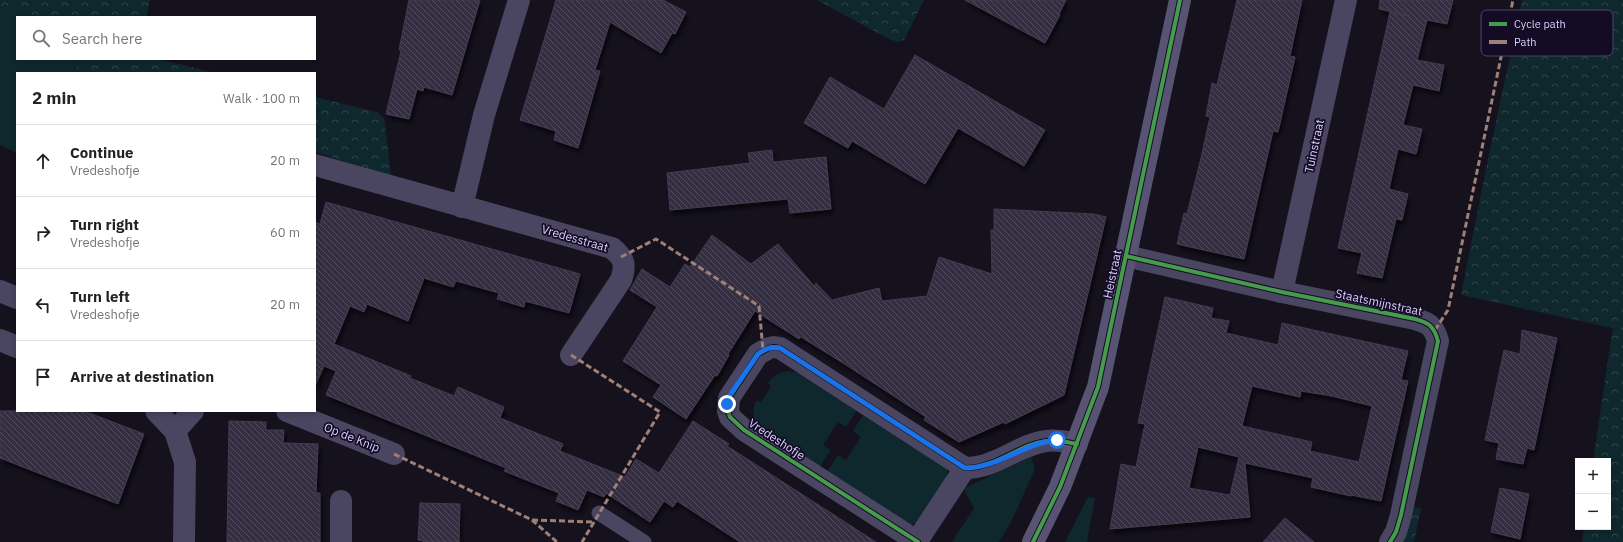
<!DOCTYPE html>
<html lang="en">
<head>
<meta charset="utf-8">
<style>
	:root { --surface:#fff; --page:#f6f6f6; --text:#222; --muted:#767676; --line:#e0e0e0 }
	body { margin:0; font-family:"IBM Plex Sans",sans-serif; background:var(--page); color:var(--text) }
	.controls { position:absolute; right:12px; bottom:12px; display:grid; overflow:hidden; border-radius:0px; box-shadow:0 2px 6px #0003 }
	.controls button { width:36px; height:36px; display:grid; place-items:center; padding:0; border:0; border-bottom:1px solid var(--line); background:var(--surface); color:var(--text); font:20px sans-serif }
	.stop { position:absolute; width:12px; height:12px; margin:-9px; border:3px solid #1a73e8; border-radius:50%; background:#fff }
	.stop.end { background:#1a73e8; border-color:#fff; box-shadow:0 1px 4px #0008 }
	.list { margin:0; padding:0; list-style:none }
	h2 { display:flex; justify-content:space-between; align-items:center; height:52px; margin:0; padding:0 16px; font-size:17px }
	h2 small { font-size:13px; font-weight:400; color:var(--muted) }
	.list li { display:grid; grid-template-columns:26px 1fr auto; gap:12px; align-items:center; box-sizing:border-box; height:72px; padding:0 16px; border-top:1px solid var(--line) }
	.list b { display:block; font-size:15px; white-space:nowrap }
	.list p { margin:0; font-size:13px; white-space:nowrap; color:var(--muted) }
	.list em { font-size:13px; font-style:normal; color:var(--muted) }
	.icon { flex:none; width:22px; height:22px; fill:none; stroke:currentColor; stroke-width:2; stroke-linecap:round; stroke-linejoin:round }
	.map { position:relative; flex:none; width:1623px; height:542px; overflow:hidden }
	.search { position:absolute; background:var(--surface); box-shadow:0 2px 6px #0003; left:16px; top:16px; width:300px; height:44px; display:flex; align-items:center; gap:10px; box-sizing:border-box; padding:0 14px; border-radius:0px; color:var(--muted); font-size:15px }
	.panel { position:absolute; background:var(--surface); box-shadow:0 2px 6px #0003; left:16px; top:72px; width:300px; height:340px; border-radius:0px }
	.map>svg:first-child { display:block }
</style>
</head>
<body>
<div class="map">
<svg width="1623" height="542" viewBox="0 0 1623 542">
	<defs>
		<pattern id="forest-crowns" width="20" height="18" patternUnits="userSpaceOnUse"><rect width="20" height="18" fill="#0f282d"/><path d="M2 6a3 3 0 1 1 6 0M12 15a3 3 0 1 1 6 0" fill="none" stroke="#31464c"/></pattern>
		<pattern id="building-back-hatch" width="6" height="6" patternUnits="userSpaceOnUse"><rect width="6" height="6" fill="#342f41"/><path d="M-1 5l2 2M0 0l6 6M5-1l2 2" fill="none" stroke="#514c5e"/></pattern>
		<filter id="shadow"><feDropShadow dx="2.5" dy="4.5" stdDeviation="2" flood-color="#0009"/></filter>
	</defs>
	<rect width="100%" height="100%" fill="#15121e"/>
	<g fill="#0f282d">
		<path d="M 0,7 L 31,17 L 17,17 L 17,59 L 79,59 L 76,73 L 17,73 L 17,153 L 0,145 Z"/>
		<path d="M 789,371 L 800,373 L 857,410 L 846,427 L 838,422 L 823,445 L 831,450 L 819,468 L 757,426 C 753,418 752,409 756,401 L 761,402 L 771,386 L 768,383 C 773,375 780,372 789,371 Z"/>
		<path d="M 864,414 L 947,468 L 947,476 L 917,522 L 911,525 L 827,472 L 838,455 L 846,460 L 861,437 L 853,431 Z"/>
		<path d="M 1031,457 L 1035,469 L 1013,518 L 999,542 L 952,542 L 974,508 L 965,492 L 965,488 Z"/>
		<path d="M 1088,497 L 1095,498 L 1087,542 L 1065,542 Z"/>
	</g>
	<g fill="url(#forest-crowns)">
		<path d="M 0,0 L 150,0 L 146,17 L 31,17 L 0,7 Z"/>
		<path d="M 817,0 L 924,0 L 904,40 L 898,42 L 889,39 Z"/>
		<path d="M 1522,0 L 1623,0 L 1623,542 L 1582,542 L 1584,527 L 1608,527 L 1608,461 L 1593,461 L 1613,328 L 1461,295 L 1487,164 Z"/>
		<path d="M 79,59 L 158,59 L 216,73 L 76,73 Z"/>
		<path d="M 315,97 L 377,112 L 384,118 L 392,182 L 389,176 L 315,152 Z"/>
		<path d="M 1414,507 L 1421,508 L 1414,542 L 1401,542 L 1412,518 Z"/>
	</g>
	<g fill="url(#building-back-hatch)" stroke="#433b53" fill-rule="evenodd" filter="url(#shadow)">
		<path d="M 409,0 L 480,0 L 452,95 L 424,87 L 423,91 L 417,89 L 409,119 L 386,114 L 401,51 L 399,50 Z"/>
		<path d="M 556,0 L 663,0 L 686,12 L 675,34 L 672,33 L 661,53 L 610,22 L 595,70 L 600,71 L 578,148 L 554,140 L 556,131 L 520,120 Z"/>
		<path d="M 965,0 L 1066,0 L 1059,14 L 1060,15 L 1045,43 Z"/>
		<path d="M 1237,0 L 1302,0 L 1290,56 L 1295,57 L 1278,132 L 1273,131 L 1244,259 L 1177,244 L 1184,213 L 1187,214 L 1201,158 L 1210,117 L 1206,116 L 1212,83 L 1217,85 Z"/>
		<path d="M 1380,0 L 1453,0 L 1447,24 L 1427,20 L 1417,60 L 1444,65 L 1439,91 L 1413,85 L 1403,125 L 1422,129 L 1416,154 L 1398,149 L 1389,189 L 1408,194 L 1402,220 L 1396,219 L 1382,278 L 1357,273 L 1362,253 L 1338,248 L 1390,12 L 1410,16 L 1379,9 Z"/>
		<path d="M 915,55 L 1045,130 L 1024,166 L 958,128 L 925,184 L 852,141 L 848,148 L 804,123 L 830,77 L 884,109 Z"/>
		<path d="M 772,150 L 773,162 L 826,157 L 831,209 L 790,213 L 788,199 L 670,210 L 667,173 L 750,163 L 748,153 Z"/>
		<path d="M 326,202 L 580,274 L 569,313 L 525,301 L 524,307 L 497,299 L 499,293 L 456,281 L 453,287 L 424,278 L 408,321 L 367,304 L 364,312 L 350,306 L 334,344 L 411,376 L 410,378 L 454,396 L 458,387 L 504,407 L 500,418 L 563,444 L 560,451 L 625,477 L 636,459 L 659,473 L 693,421 L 729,444 L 727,446 L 876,542 L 740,542 L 677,501 L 673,507 L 664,501 L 650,522 L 606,493 L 604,497 L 587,490 L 578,510 L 556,501 L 559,493 L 504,471 L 506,468 L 326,395 L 336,371 L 324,366 L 315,386 L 315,222 L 320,224 Z"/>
		<path d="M 994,209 L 1094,214 L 1106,217 L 1064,395 L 1005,424 L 1004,422 L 959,442 L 924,420 L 926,417 L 843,363 L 801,337 L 799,339 L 755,311 L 728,354 L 729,355 L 717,376 L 715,375 L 686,419 L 653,397 L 661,385 L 623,361 L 657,307 L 630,290 L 642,269 L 670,287 L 685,264 L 690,267 L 712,235 L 751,264 L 778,244 L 814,286 L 816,283 L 832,300 L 879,288 L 882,301 L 927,296 L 939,257 L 992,274 L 991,230 L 994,230 Z"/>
		<path d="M 1165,297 L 1213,308 L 1211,318 L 1229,321 L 1226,333 L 1278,345 L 1282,323 L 1408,351 L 1401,380 L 1408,381 L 1381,501 L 1351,495 L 1351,496 L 1311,487 L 1313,478 L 1245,463 L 1250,517 L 1110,529 L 1121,464 L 1136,467 L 1145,424 L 1138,423 ZM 1252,386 L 1300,397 L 1301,391 L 1332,396 L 1372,406 L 1359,462 L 1310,451 L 1312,442 L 1242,426 ZM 1198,447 L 1239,457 L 1230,495 L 1189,488 Z"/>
		<path d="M 1522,330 L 1557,338 L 1534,450 L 1527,448 L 1523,464 L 1496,459 L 1499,443 L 1485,440 L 1504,350 L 1520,354 Z"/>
		<path d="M 0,411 L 84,411 L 144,434 L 118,504 L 0,458 Z"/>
		<path d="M 229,421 L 266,422 L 266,430 L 284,430 L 283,443 L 318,444 L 316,493 L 320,493 L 320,542 L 227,542 Z"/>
		<path d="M 1500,488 L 1529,494 L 1520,539 L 1491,532 Z"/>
		<path d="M 420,503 L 460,504 L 459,542 L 424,542 L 424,541 L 418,540 Z"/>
		<path d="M 1285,518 L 1314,542 L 1263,542 Z"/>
	</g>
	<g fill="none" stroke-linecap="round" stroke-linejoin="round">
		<path stroke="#4a4560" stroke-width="15" d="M 599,513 L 644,542"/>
		<g stroke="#4a4560" stroke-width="22">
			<path d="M 315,165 L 612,248 C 625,259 626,265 621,280 L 571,355"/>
			<path d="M 462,207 L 484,115 L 519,0"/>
			<path d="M 1126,256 L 1282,292 L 1415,319 C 1430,323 1434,327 1438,341 L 1401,515 L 1396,532 L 1390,542"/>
			<path d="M 0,291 L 17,298"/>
			<path d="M 1282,292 L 1346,0"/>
			<path d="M 0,340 L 17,347"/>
			<path d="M 156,411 L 175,431 L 185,462 L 184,542"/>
			<path d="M 287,411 L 394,454"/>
			<path d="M 175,431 L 193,411"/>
			<path d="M 341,501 L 341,542"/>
			<path d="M 917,541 L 965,468"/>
			<path d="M 918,542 L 744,430 L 730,417 L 728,411 L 729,398 L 758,354 L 769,348 L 774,347 L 780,348 L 965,468 C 997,468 1017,445 1046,441 C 1057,439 1066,442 1077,444"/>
		</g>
		<path stroke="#585372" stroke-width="22" d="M 1033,542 L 1060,487 L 1098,387 L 1180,0"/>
		<g stroke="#9e8076" stroke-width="3" stroke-dasharray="6 3" stroke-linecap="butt">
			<path d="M 621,257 L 656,239 L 759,306 L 763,350"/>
			<path d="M 1435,330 L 1448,310 L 1513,0"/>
			<path d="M 571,355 L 660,412 L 582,542"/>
			<path d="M 394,454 L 532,520 L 594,522"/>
			<path d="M 532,520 L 557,542"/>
		</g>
		<g stroke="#130c24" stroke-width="6">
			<g id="cycleway">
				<path d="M 1126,256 L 1282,292 L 1415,319 C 1430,323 1434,327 1438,341 L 1401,515 L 1396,532 L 1390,542"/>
				<path d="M 918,542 L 744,430 L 730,417 L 728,411 L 729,398 L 758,354 L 769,348 L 774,347 L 780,348 L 965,468 C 997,468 1017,445 1046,441 C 1057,439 1066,442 1077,444"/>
				<path d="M 1033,542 L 1060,487 L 1098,387 L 1180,0"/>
			</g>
		</g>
		<use href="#cycleway" stroke="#469c4c" stroke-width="4"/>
	</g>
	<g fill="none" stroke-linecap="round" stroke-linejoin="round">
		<path stroke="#1a73e8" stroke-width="5" d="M 727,404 L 728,398 L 758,354 C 765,349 771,346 780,348 L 965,468 C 998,468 1024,443 1057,440"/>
	</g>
	<g text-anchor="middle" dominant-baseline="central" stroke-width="3.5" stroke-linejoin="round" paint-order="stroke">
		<g font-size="12" fill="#dbcfff" stroke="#130c24">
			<text transform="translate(1314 146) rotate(-78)">Tuinstraat</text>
			<text transform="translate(575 238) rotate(16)">Vredesstraat</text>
			<text transform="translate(1112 274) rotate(-78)">Heistraat</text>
			<text transform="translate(1379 302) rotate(12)">Staatsmijnstraat</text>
			<text transform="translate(352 437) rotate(22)">Op de Knip</text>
			<text transform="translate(777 439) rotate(33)">Vredeshofje</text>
		</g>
	</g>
	<rect x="1481" y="10" width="132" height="46" rx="6" fill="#130c24" stroke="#4f4666" stroke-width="1"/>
	<rect x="1489" y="22" width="18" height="4" fill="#469c4c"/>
	<rect x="1489" y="40" width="18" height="4" fill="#9e8076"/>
	<g font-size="11" fill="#dbcfff">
		<text x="1514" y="28">Cycle path</text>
		<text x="1514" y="46">Path</text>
	</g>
</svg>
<div class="controls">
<button>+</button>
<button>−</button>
</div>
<div class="stop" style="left:1057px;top:440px"></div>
<div class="stop end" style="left:727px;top:404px"></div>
<div class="search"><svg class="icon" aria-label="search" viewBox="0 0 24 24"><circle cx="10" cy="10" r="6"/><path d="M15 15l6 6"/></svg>Search here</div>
<section class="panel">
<h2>2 min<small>Walk · 100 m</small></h2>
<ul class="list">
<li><svg class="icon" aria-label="ahead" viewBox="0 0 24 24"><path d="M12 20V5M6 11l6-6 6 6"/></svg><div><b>Continue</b><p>Vredeshofje</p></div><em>20 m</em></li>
<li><svg class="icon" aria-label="right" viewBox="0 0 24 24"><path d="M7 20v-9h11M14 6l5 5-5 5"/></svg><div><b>Turn right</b><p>Vredeshofje</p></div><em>60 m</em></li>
<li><svg class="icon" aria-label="left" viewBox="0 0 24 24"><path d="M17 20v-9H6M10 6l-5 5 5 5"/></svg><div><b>Turn left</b><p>Vredeshofje</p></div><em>20 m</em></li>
<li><svg class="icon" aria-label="arrive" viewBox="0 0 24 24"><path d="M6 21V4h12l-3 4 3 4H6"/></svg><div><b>Arrive at destination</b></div></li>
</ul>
</section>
</div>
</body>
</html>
